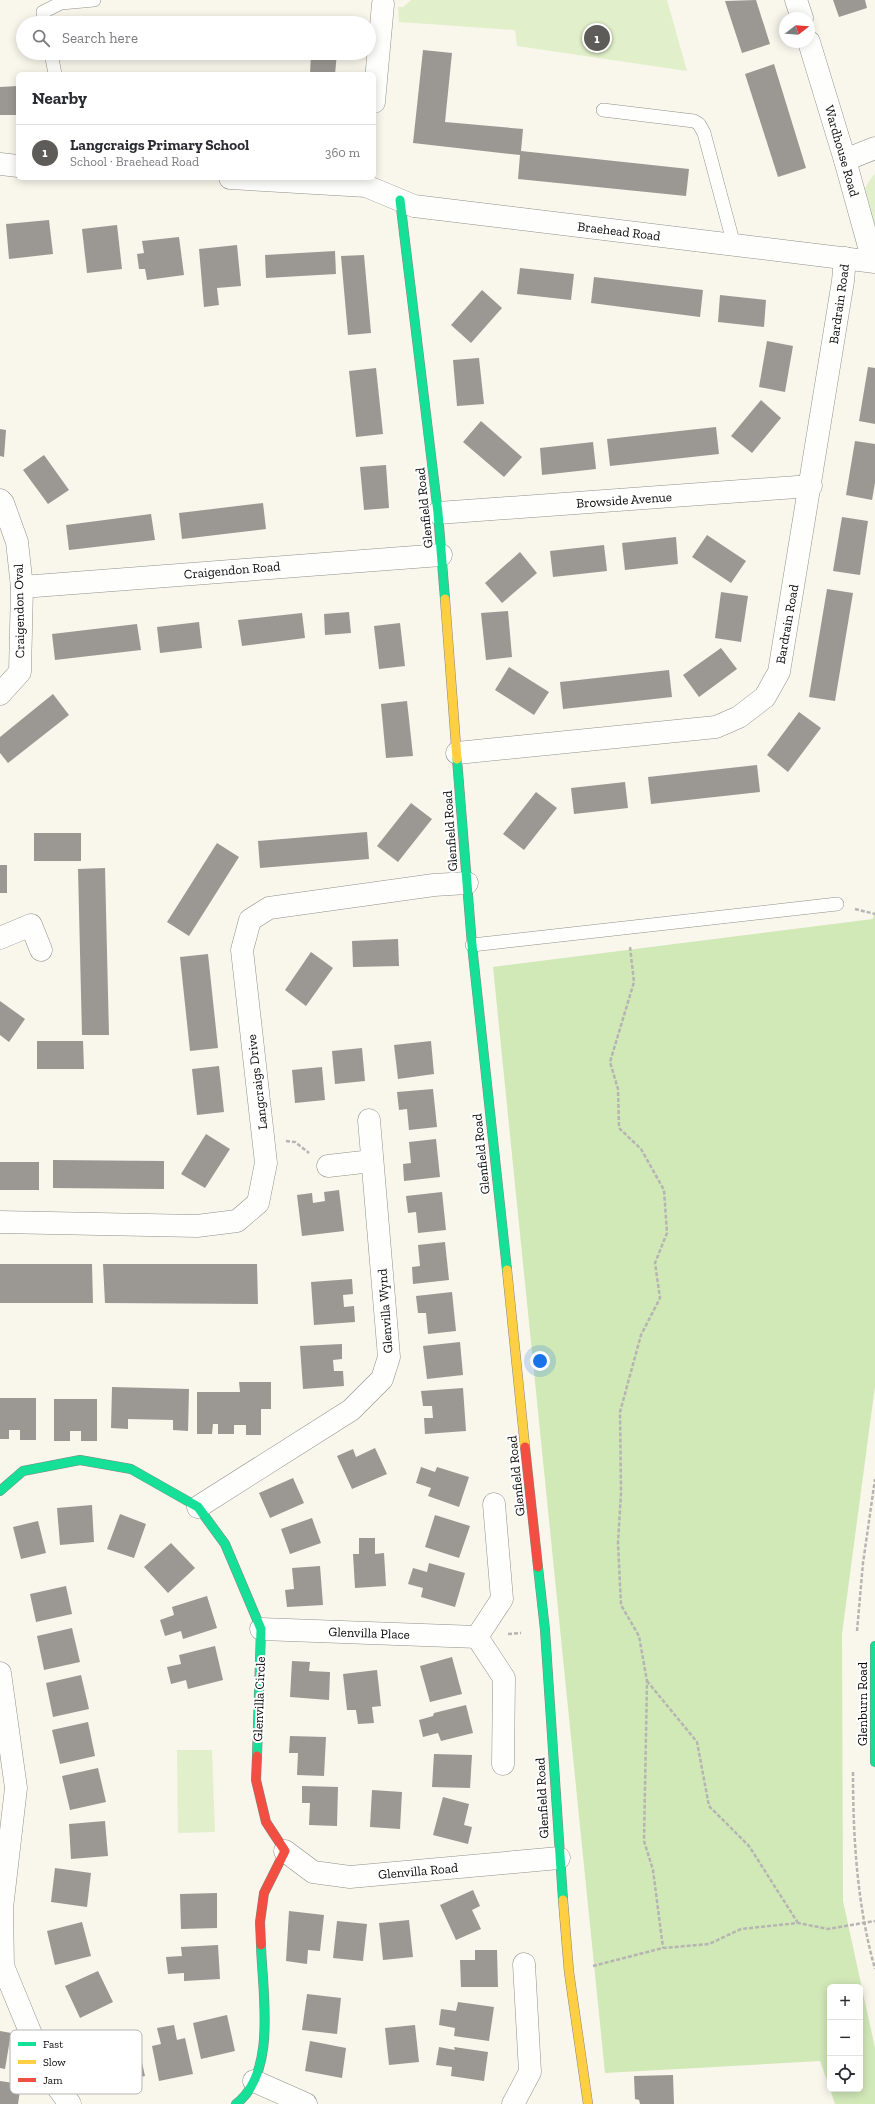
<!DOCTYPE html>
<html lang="en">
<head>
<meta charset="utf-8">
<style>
	:root { --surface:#fff; --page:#f2f2f3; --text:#2b2b33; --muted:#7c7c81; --line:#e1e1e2; --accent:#5d5c58 }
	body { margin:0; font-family:"Zilla Slab",serif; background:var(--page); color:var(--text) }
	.controls { position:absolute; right:12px; bottom:12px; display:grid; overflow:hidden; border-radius:6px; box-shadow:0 2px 10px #0003 }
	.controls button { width:36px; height:36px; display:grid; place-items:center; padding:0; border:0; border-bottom:1px solid var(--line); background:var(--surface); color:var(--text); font:20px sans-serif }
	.compass { position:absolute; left:779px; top:12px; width:36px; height:36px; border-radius:50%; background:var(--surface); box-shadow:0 2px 10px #0003; rotate:73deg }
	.you { position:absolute; left:540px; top:1361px; width:14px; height:14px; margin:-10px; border:3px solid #fff; border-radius:50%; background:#1a73e8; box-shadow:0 0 0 6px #1a73e833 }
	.badge { display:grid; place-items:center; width:26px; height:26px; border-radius:50%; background:var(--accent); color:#fff; font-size:13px; font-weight:700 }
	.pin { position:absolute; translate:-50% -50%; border:2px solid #fff; box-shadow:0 1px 4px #0006 }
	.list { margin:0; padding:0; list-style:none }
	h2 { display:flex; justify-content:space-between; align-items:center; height:52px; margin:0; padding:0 16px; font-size:17px }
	h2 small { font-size:13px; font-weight:400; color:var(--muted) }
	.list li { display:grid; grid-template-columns:26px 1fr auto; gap:12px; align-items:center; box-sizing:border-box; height:56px; padding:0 16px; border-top:1px solid var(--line) }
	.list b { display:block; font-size:15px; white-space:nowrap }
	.list p { margin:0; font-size:13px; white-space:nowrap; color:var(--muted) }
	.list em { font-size:13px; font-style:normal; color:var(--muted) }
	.icon { flex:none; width:22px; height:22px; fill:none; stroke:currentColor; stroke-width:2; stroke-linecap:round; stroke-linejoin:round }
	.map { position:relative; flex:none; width:875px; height:2104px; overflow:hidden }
	.search { position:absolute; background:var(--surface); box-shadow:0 2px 10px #0003; left:16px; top:16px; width:360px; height:44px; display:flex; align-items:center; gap:10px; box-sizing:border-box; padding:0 14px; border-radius:22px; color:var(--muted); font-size:15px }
	.panel { position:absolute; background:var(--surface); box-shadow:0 2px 10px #0003; left:16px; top:72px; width:360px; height:108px; border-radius:6px }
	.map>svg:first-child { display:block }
</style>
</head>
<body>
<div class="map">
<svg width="875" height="2104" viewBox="0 0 875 2104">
	<rect width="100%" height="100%" fill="#f9f6ec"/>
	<g fill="#e1f0ca">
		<path d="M 411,0 L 667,0 L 687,71 L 517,46 L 515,30 L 399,22 L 398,7 L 403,7 Z"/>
		<path d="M 875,174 L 875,226 C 869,221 863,206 863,197 C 863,189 870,179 875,174 Z"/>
		<path d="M 177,1750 L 212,1750 L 215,1832 L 178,1833 Z"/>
	</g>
	<path fill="#d1e8b7" d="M 875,910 L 875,1386 L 842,1634 L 843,1901 L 875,2048 L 875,2104 L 835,2104 L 830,2089 L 860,2089 L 860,1987 L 830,1987 L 830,2089 L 820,2061 L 605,2073 L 493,967 L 873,919 Z"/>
	<g fill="#9b9893">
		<path d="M 756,0 L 770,44 L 742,53 L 725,1 Z"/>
		<path d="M 833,0 L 865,0 L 867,8 L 839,17 Z"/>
		<path d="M 423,50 L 452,53 L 445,122 L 523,129 L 521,151 L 689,169 L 686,196 L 518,179 L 520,155 L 413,143 Z"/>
		<path d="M 311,53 L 337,53 L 335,74 L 310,74 Z"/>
		<path d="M 774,64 L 806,168 L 778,177 L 745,74 Z"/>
		<path d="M 18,86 L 18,115 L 0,115 L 0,87 Z"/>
		<path d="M 49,220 L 53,254 L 9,259 L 6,224 Z"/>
		<path d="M 117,225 L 122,269 L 87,273 L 82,229 Z"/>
		<path d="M 179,237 L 184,275 L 147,280 L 145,269 L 139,269 L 137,254 L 144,253 L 142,241 Z"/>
		<path d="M 237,245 L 241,286 L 217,288 L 219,305 L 204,307 L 199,249 Z"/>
		<path d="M 335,251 L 336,274 L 266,278 L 265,255 Z"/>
		<path d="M 364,255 L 371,333 L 348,335 L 341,256 Z"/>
		<path d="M 520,268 L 574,274 L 571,300 L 517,294 Z"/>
		<path d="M 594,277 L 703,290 L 700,317 L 591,303 Z"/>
		<path d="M 482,290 L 502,308 L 471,343 L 451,325 Z"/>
		<path d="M 720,295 L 766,300 L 764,327 L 718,322 Z"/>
		<path d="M 767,341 L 793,346 L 785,392 L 759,387 Z"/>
		<path d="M 479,358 L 484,404 L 457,406 L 453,360 Z"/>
		<path d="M 868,367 L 875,368 L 875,424 L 859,421 Z"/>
		<path d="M 376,368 L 383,434 L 356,437 L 349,371 Z"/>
		<path d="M 761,400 L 781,418 L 752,453 L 731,436 Z"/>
		<path d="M 481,421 L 522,457 L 504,477 L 463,442 Z"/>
		<path d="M 716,427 L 719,454 L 610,466 L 607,439 Z"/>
		<path d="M 0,429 L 6,430 L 4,457 L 0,456 Z"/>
		<path d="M 855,441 L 875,444 L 875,483 L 872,500 L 846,495 Z"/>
		<path d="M 593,442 L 596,469 L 542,475 L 540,448 Z"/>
		<path d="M 44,455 L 69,490 L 48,504 L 23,470 Z"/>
		<path d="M 386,465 L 389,508 L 364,510 L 360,467 Z"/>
		<path d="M 263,503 L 266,529 L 182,539 L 179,513 Z"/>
		<path d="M 151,514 L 155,540 L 69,550 L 66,525 Z"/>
		<path d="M 842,517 L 868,521 L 860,575 L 833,571 Z"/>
		<path d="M 707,535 L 746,561 L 731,583 L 692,557 Z"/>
		<path d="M 676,537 L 678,564 L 625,570 L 622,543 Z"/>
		<path d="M 604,545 L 607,571 L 553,577 L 550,551 Z"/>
		<path d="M 520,552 L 537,573 L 502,603 L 485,583 Z"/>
		<path d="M 827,589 L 853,593 L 835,701 L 809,697 Z"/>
		<path d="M 721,592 L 748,596 L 741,642 L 715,638 Z"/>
		<path d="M 508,611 L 512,657 L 486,660 L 481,613 Z"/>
		<path d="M 349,612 L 351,633 L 325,635 L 324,614 Z"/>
		<path d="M 302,613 L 305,638 L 242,646 L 238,620 Z"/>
		<path d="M 199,622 L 202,648 L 160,653 L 157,627 Z"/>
		<path d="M 400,623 L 405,666 L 379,669 L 374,626 Z"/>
		<path d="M 137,624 L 141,650 L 55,660 L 52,634 Z"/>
		<path d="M 721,648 L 737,669 L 699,697 L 683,675 Z"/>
		<path d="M 509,667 L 549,692 L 534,715 L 495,690 Z"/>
		<path d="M 669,670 L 672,697 L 563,709 L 560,682 Z"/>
		<path d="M 53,694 L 69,715 L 8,763 L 0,753 L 0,737 Z"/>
		<path d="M 407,701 L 413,756 L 386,758 L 381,704 Z"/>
		<path d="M 799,712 L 821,728 L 788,772 L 767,755 Z"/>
		<path d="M 757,765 L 760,792 L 651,804 L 648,777 Z"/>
		<path d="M 625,782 L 628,808 L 574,814 L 571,788 Z"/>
		<path d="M 536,792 L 557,808 L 524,850 L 503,834 Z"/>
		<path d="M 411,803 L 432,819 L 398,862 L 377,846 Z"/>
		<path d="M 367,832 L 369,859 L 260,868 L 258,841 Z"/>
		<rect x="34" y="833" width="47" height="28"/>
		<path d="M 217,843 L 239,857 L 189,936 L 167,922 Z"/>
		<rect x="0" y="865" width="7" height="28"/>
		<path d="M 105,868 L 109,1035 L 82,1035 L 78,869 Z"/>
		<path d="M 398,939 L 399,966 L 353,967 L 352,941 Z"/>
		<path d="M 311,952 L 333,968 L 306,1006 L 285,990 Z"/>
		<path d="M 208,954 L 218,1048 L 190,1051 L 180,957 Z"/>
		<path d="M 0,1001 L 25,1019 L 9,1042 L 0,1035 Z"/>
		<path d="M 37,1041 L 83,1041 L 84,1069 L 37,1069 Z"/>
		<path d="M 431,1041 L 434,1074 L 398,1079 L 394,1045 Z"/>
		<path d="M 362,1048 L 365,1081 L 335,1084 L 332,1051 Z"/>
		<path d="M 219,1066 L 224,1112 L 197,1115 L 192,1069 Z"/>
		<path d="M 322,1067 L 325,1100 L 295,1103 L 292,1070 Z"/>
		<path d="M 433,1089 L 437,1127 L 409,1130 L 407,1109 L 399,1110 L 397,1092 Z"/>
		<path d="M 206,1134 L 230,1149 L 205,1188 L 181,1174 Z"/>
		<path d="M 436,1139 L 440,1177 L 404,1181 L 403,1164 L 411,1163 L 409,1142 Z"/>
		<path d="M 53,1160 L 164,1161 L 164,1189 L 53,1188 Z"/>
		<rect x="0" y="1162" width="39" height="28"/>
		<path d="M 339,1190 L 344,1231 L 302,1236 L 297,1195 L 312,1193 L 313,1203 L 325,1201 L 324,1192 Z"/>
		<path d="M 442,1192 L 446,1230 L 418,1233 L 416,1212 L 408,1213 L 406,1196 Z"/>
		<path d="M 445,1242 L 449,1280 L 413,1284 L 412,1267 L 420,1266 L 418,1245 Z"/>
		<path d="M 0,1264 L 92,1264 L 93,1303 L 0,1303 Z"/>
		<path d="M 103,1264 L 257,1264 L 258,1304 L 105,1303 Z"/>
		<path d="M 352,1279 L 353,1294 L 343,1295 L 344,1307 L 354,1306 L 355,1322 L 314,1325 L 311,1282 Z"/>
		<path d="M 452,1292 L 456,1331 L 428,1334 L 426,1313 L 418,1313 L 416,1296 Z"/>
		<path d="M 460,1342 L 463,1375 L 427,1379 L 423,1346 Z"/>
		<path d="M 342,1344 L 342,1359 L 333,1360 L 334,1371 L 343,1371 L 344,1386 L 303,1389 L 300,1346 Z"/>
		<path d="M 239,1382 L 271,1382 L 271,1409 L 261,1409 L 261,1435 L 246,1435 L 246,1425 L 234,1425 L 234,1434 L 218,1434 L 218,1424 L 213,1424 L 212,1434 L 197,1434 L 197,1392 L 240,1392 Z"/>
		<path d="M 112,1387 L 189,1389 L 188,1431 L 173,1430 L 173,1420 L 128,1419 L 128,1429 L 111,1428 Z"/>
		<path d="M 463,1388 L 466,1431 L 425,1434 L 424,1418 L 433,1418 L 432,1406 L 423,1406 L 421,1391 Z"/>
		<path d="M 0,1398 L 36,1398 L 36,1440 L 20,1440 L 20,1430 L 9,1430 L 9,1439 L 0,1439 Z"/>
		<path d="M 54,1399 L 97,1399 L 97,1441 L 81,1441 L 81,1431 L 70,1431 L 70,1441 L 54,1441 Z"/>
		<path d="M 375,1448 L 387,1474 L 352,1489 L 337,1456 L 353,1449 L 356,1457 Z"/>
		<path d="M 421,1467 L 435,1472 L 437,1467 L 469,1477 L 459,1507 L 428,1496 L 431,1488 L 416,1483 Z"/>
		<path d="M 293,1478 L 304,1503 L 270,1518 L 259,1493 Z"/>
		<path d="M 92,1505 L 94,1542 L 60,1545 L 57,1508 Z"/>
		<path d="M 120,1514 L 146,1524 L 134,1558 L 107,1549 Z"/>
		<path d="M 435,1515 L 470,1526 L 459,1558 L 425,1547 Z"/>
		<path d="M 312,1518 L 321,1543 L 290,1554 L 281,1529 Z"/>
		<path d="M 38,1521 L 46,1553 L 21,1559 L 13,1527 Z"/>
		<path d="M 359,1538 L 375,1538 L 375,1554 L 384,1553 L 386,1586 L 355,1588 L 353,1554 L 359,1554 Z"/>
		<path d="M 171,1543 L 195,1568 L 168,1593 L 144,1567 Z"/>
		<path d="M 429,1563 L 465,1573 L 455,1607 L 421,1597 L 423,1588 L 408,1584 L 413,1568 L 427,1572 Z"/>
		<path d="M 320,1566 L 323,1605 L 287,1607 L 285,1590 L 294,1589 L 292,1568 Z"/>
		<path d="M 66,1586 L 72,1614 L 36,1622 L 30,1594 Z"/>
		<path d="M 207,1596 L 217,1628 L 183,1639 L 181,1631 L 165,1636 L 160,1620 L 174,1615 L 172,1607 Z"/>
		<path d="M 72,1628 L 80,1662 L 44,1670 L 37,1636 Z"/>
		<path d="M 215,1646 L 223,1680 L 188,1689 L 186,1680 L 171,1684 L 167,1667 L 181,1664 L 179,1655 Z"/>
		<path d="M 452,1657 L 462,1694 L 430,1702 L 420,1666 Z"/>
		<path d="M 292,1661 L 310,1662 L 309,1671 L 330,1672 L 329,1700 L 290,1697 Z"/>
		<path d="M 377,1670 L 381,1706 L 372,1707 L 374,1723 L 358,1724 L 356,1710 L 347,1710 L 343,1674 Z"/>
		<path d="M 81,1675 L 89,1709 L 53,1717 L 46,1683 Z"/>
		<path d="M 466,1705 L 473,1733 L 441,1741 L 438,1733 L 423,1737 L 419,1720 L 433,1716 L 434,1713 Z"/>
		<path d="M 88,1722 L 95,1756 L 60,1764 L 52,1730 Z"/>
		<path d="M 290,1736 L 326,1737 L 324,1776 L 297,1775 L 298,1753 L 289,1753 Z"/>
		<path d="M 434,1754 L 472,1755 L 470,1788 L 432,1787 Z"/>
		<path d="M 98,1768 L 106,1802 L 70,1810 L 62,1776 Z"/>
		<path d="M 302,1786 L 338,1787 L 337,1826 L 309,1825 L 310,1803 L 302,1803 Z"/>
		<path d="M 372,1790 L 402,1792 L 400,1829 L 370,1827 Z"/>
		<path d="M 443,1797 L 469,1804 L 464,1825 L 472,1827 L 468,1844 L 433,1835 Z"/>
		<path d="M 105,1821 L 108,1856 L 71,1859 L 69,1824 Z"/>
		<path d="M 55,1868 L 91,1873 L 87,1907 L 51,1902 Z"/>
		<path d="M 473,1890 L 480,1906 L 472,1910 L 481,1929 L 456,1940 L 440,1905 Z"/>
		<path d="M 217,1893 L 217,1928 L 181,1929 L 180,1894 Z"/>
		<path d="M 289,1911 L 324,1915 L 320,1951 L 308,1950 L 307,1964 L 286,1961 Z"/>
		<path d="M 409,1920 L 413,1957 L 383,1960 L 379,1923 Z"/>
		<path d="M 337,1921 L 367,1924 L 363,1961 L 333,1958 Z"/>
		<path d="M 82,1922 L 91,1956 L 55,1965 L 47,1931 Z"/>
		<path d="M 218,1945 L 220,1979 L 184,1981 L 184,1973 L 168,1974 L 166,1957 L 182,1956 L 181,1947 Z"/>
		<path d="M 475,1950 L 497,1950 L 498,1987 L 461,1987 L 460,1960 L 475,1960 Z"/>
		<path d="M 98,1971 L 113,2002 L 80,2018 L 65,1986 Z"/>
		<path d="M 307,1994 L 341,1998 L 337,2034 L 302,2030 Z"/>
		<path d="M 458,2002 L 494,2007 L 489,2041 L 454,2036 L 455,2028 L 439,2025 L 441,2009 L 456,2011 Z"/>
		<path d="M 227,2015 L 235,2051 L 201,2059 L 193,2023 Z"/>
		<path d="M 174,2025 L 177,2040 L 185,2038 L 193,2074 L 159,2081 L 152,2046 L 161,2044 L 157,2028 Z"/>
		<path d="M 415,2025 L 419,2062 L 389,2065 L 385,2028 Z"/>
		<path d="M 0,2031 L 11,2033 L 5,2069 L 0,2068 Z"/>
		<path d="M 137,2040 L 145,2076 L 111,2083 L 103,2047 Z"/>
		<path d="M 310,2041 L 346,2048 L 342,2078 L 305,2071 Z"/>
		<path d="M 439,2047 L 455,2050 L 454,2047 L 488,2052 L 484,2081 L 451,2076 L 452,2067 L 436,2065 Z"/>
		<path d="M 673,2075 L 674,2104 L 640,2104 L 639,2100 L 635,2099 L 634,2076 Z"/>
		<path d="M 0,2081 L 21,2084 L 18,2104 L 0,2104 Z"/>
	</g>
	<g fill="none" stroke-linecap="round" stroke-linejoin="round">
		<g stroke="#91908b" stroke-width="14">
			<g id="lane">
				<path d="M 45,23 L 43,12 L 61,3 L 94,0"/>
				<path d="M 51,53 L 55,74"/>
				<path d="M 603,110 L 694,121 L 699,124 L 704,133 L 734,245"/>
				<path d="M 472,945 L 837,904"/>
			</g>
		</g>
		<g stroke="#91908b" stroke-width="23">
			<g id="street">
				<path d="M 796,0 L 802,18"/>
				<path d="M 809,42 L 845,160 L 873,261"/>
				<path d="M 374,102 L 383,4"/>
				<path d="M 845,160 L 875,148"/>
				<path d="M 0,164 L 18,166"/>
				<path d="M 230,178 L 366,186 L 414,206 L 875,262"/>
				<path d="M 0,500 L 3,503 L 17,542 L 22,587 L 20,672 L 0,694"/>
				<path d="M 438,513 L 811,486"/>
				<path d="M 22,587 L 441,555"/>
				<path d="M 457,753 L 716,727 L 739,717 L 765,697 L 779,672 L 843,281 L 845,258"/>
				<path d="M 0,938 L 31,925 L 41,950"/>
				<path d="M 328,1166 L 372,1161"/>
				<path d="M 0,1222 L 197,1226 L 237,1221 L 258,1203 L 266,1163 L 242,950 L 250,920 L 269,908 L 434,885 L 467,883"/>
				<path d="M 494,1504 L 502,1599 L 477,1637 L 504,1678 L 503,1764"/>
				<path d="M 198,1507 L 351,1410 L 382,1379 L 389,1357 L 369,1120"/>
				<path d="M 261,1629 L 477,1637"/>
				<path d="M 0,1673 L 16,1788 L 2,1908 L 3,1966 L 47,2073 L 70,2104"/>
				<path d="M 285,1851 L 313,1872 L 350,1877 L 559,1858"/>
				<path d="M 254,2081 L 306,2104"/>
				<path d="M 513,2104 L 530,2072 L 524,1964"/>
			</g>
		</g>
		<g stroke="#888682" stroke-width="10">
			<g id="fast">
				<path d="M 400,200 L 438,513 L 445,599"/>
				<path d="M 457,759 L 472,945 L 507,1270"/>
				<path d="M 0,1491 L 23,1471 L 80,1460 L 131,1469 L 198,1507 L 225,1544 L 261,1629 L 257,1756"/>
				<path d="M 538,1567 L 545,1630 L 563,1900"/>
				<path d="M 875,1646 L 875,1762"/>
				<path d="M 236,2104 C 278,2072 262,1990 261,1945"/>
			</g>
		</g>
		<g stroke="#888682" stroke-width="10">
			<g id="slow">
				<path d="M 445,599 L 457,759"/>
				<path d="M 507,1270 L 525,1447"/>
				<path d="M 563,1900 L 569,1972 L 588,2104"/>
			</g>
		</g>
		<g stroke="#888682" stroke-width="10">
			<g id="jam">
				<path d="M 525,1447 L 538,1567"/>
				<path d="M 257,1756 L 256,1780 L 266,1822 L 285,1851 L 264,1893 L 260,1922 L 261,1945"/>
			</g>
		</g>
		<g stroke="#b6b5b4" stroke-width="2.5" stroke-dasharray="4 2" stroke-linecap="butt">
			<path d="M 855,909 L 875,914"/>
			<path d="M 630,947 L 634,982 L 610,1062 L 618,1089 L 619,1128 L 641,1149 L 664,1190 L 667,1233 L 655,1263 L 660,1298 L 641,1335 L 620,1412 L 621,1493 L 618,1543 L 621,1605 L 639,1636 L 647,1681 L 644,1841 L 653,1870 L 663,1948"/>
			<path d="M 286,1141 L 295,1142 L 309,1153"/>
			<path d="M 857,1631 L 863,1563 L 875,1479"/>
			<path d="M 508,1634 L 521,1633"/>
			<path d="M 647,1681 L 697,1742 L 709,1806 L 749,1846 L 798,1923"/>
			<path d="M 853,1772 C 853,1838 857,1905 875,1969"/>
			<path d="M 593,1966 L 663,1948 L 709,1944 L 741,1929 L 798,1923 L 828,1929 L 875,1921"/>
		</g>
		<use href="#lane" stroke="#fefefc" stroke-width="13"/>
		<use href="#street" stroke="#fefefc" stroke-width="22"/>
		<use href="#fast" stroke="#16e098" stroke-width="9"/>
		<use href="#slow" stroke="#ffcf43" stroke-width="9"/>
		<use href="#jam" stroke="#f24e42" stroke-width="9"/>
	</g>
	<g text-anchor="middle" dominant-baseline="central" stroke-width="4" stroke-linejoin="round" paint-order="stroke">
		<g font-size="13" fill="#090909" stroke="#fff">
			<text transform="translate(842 151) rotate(74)">Wardhouse Road</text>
			<text transform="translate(619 231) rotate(7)">Braehead Road</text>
			<text transform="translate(839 304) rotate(-82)">Bardrain Road</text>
			<text transform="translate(624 500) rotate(-4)">Browside Avenue</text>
			<text transform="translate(424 508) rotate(-96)">Glenfield Road</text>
			<text transform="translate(232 570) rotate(-5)">Craigendon Road</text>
			<text transform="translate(19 611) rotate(-91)">Craigendon Oval</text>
			<text transform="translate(787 624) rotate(-80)">Bardrain Road</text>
			<text transform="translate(450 831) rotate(-94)">Glenfield Road</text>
			<text transform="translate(257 1082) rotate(-97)">Langcraigs Drive</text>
			<text transform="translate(481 1154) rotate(-96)">Glenfield Road</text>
			<text transform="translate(385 1311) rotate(-94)">Glenvilla Wynd</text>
			<text transform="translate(516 1476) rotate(-96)">Glenfield Road</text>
			<text transform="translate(369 1633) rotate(2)">Glenvilla Place</text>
			<text transform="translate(259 1699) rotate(-88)">Glenvilla Circle</text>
			<text transform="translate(862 1704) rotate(-90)">Glenburn Road</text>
			<text transform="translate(542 1798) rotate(-93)">Glenfield Road</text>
			<text transform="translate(418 1871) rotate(-5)">Glenvilla Road</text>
		</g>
	</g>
	<rect x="10" y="2030" width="132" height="64" rx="6" fill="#fff" stroke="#b5b5b5" stroke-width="1"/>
	<rect x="18" y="2042" width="18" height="4" fill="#16e098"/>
	<rect x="18" y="2060" width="18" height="4" fill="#ffcf43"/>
	<rect x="18" y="2078" width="18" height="4" fill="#f24e42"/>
	<g font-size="11" fill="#090909">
		<text x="43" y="2048">Fast</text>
		<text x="43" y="2066">Slow</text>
		<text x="43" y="2084">Jam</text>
	</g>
</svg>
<div class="controls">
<button>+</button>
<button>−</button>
<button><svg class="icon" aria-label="locate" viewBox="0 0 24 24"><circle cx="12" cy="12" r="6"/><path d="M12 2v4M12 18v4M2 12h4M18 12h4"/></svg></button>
</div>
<svg class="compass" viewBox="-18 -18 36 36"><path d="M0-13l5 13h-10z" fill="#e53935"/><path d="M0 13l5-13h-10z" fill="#7c7c81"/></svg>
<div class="you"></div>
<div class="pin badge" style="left:597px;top:38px">1</div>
<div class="search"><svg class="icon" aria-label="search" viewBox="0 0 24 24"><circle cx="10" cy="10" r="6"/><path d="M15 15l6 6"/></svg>Search here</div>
<section class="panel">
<h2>Nearby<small></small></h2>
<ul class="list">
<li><span class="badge">1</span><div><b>Langcraigs Primary School</b><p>School · Braehead Road</p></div><em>360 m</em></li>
</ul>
</section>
</div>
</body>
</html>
